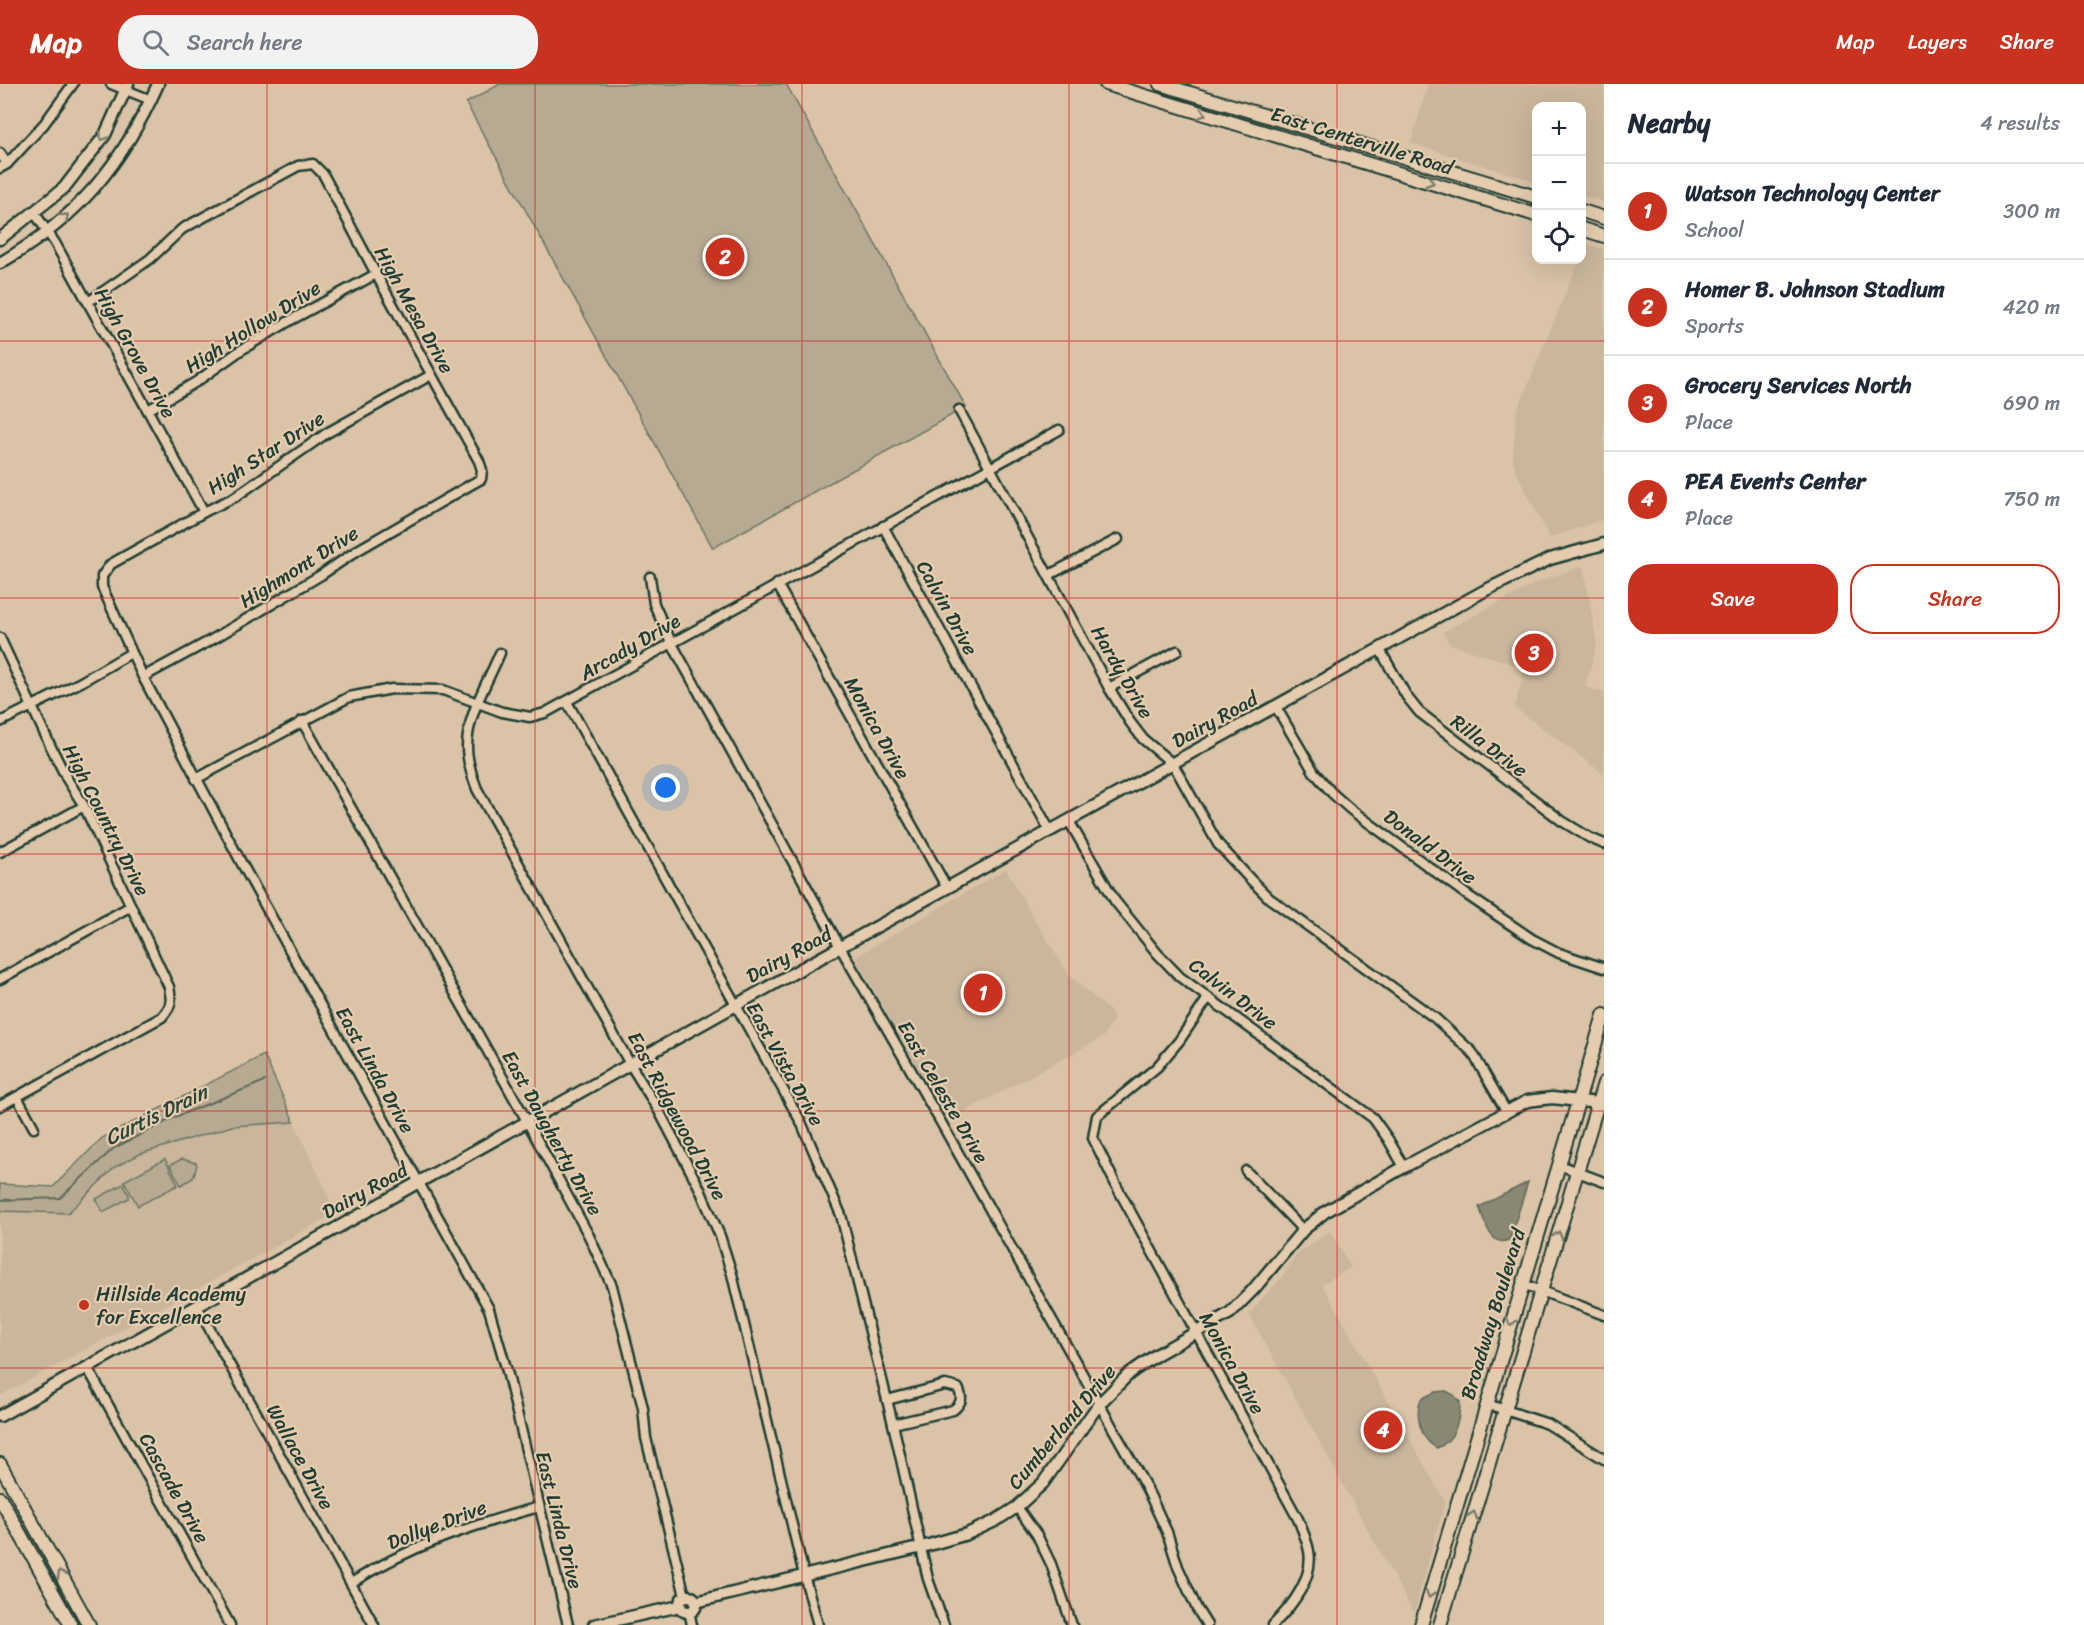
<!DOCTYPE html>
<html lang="en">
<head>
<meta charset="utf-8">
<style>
	:root { --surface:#fff; --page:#f2f2f3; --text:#1f2937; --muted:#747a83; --line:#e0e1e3; --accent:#c8321e }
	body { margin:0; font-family:Sriracha,sans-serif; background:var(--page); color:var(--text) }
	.controls { position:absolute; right:18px; top:18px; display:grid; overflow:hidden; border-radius:12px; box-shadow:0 6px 24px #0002 }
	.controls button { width:54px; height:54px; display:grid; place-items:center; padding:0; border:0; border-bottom:2px solid var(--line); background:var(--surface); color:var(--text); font:30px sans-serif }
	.you { position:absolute; left:666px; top:704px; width:21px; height:21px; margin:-15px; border:4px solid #fff; border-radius:50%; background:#1a73e8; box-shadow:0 0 0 9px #1a73e833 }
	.badge { display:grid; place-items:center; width:39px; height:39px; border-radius:50%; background:var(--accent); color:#fff; font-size:20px; font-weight:700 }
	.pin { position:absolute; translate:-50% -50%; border:3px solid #fff; box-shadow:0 2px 6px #0006 }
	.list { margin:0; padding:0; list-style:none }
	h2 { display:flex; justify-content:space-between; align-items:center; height:78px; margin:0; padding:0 24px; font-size:26px }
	h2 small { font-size:20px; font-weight:400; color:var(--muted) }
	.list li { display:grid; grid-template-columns:39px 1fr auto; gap:18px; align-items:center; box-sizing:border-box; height:96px; padding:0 24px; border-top:2px solid var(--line) }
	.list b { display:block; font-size:22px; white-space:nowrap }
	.list p { margin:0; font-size:20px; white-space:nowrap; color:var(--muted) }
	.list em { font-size:20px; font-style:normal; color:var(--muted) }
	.actions { display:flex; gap:12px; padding:18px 24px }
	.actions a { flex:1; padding:14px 0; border:2px solid var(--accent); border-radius:24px; text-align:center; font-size:21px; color:var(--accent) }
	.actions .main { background:var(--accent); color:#fff }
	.icon { flex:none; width:33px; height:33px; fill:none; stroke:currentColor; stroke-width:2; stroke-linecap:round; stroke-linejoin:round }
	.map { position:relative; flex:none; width:1604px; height:1541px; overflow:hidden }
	header { display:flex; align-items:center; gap:36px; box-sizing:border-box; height:84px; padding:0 30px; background:var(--accent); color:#fff }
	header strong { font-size:28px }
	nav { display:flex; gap:33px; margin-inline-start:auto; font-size:21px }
	.search { width:420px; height:54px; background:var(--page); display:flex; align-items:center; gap:15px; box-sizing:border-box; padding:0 21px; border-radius:24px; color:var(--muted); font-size:22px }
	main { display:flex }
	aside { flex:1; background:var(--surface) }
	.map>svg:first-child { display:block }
</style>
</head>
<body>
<header>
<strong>Map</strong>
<div class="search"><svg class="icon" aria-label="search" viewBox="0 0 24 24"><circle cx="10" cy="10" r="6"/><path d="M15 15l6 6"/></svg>Search here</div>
<nav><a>Map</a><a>Layers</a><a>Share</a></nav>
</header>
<main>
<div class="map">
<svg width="1604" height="1541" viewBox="0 0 1604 1541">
	<rect width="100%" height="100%" fill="#dac3a7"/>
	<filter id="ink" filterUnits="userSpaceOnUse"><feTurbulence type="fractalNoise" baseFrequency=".0167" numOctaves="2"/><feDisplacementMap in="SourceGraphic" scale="12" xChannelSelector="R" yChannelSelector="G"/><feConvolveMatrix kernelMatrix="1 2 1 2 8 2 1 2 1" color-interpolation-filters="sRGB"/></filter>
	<g filter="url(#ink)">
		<g fill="#c9b69c">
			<path d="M 1428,0 L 1604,0 L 1604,118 L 1582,111 L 1582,22 L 1536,22 L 1536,98 L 1411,59 Z"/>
			<path d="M 1585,160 L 1604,165 L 1604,437 L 1601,436 L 1550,454 L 1517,390 L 1513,375 L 1516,330 L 1579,176 L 1582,176 Z"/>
			<path d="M 1583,482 L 1597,560 L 1585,603 L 1604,609 L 1604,690 L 1515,624 L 1525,584 L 1450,560 L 1443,548 L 1540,497 Z"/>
			<path d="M 1006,785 L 1031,830 L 1069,891 L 1111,928 L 1114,935 L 1103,953 L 947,1037 L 855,873 Z"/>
			<path d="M 294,1038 L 336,1129 L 0,1312 L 0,1127 L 67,1128 L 115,1083 L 140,1070 L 232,1042 Z"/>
			<path d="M 1330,1147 L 1351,1183 L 1322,1200 L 1445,1418 L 1414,1529 L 1249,1230 L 1282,1193 L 1297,1170 Z"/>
		</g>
		<g fill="#b7aa92" stroke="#6b7463" stroke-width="1.5">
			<path d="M 500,0 L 786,0 L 966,323 L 713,464 L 466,19 Z"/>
			<path d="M 264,971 L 294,1038 L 232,1042 L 140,1070 L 115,1083 L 68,1129 L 0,1127 L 0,1100 L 53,1103 L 102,1054 Z"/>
			<path d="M 165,1075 L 178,1101 L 138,1122 L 124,1097 Z"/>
			<path d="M 182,1075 L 196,1079 L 197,1081 L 193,1094 L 181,1101 L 170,1081 Z"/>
			<path d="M 123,1100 L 129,1111 L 129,1114 L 103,1128 L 96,1115 Z"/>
		</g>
		<g fill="#888874" stroke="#5e6a5a" stroke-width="1.5">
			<path d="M 1528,1098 L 1510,1155 C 1491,1166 1485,1137 1479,1123 Z"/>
			<path d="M 1446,1307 L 1454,1311 L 1460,1318 C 1460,1335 1455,1357 1437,1364 C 1421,1357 1414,1331 1421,1315 L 1435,1308 Z"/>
		</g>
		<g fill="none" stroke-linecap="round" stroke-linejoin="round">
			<path stroke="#5e6a5a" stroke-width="2" d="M 0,1116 L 60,1114 L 114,1064 L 175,1033 L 265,997"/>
			<g stroke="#1f3d34" stroke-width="13">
				<g id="minor">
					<path d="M 111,0 L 151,16"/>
					<path d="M 0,69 L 7,80"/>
					<path d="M 0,84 L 7,80 L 44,40 L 73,0"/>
					<path d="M 34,128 L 55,159 L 204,428"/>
					<path d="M 88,218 L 150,175 L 182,145 L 298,82 L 313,80 L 323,90 L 376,190 L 479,377 L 482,386 L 481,395 L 472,400 L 358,466 L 321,491 L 213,555 L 143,593"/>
					<path d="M 431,291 L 327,349 L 235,413 L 204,428 L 111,480 L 102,492 L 102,503 L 143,593 L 242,780 L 489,1225 L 507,1287 L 568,1541"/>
					<path d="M 148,326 L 196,298 L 241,266 L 291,236 L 376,190"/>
					<path d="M 959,326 L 1109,604 L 1130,638 L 1143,655 L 1173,680 L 1218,760 L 1250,795 L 1269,814 L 1435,934 L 1472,968 L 1506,1027"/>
					<path d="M 883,442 L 1050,747"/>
					<path d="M 1049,491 L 1118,455"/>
					<path d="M 650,493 L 654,520 L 671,558 L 840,863 L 943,1042 L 1147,1405 L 1167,1448 L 1178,1483 L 1197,1525 L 1207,1541"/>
					<path d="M 777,500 L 947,804"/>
					<path d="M 0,554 L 49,659 L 67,695 L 84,722 L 169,903 C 172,918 172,921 162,933 L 0,1022"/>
					<path d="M 1380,566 L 1407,613 L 1419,628 L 1562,737 L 1590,754 L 1604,760"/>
					<path d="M 500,569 C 488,598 467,631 467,663 C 467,678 472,692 477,705 L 630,980 L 659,1027 L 699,1103 L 720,1152 L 732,1190 L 804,1491 L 818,1541"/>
					<path d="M 1109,604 L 1177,567"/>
					<path d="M 567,618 L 801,1038 L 841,1131 L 893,1340 L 928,1495 L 944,1541"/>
					<path d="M 1276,623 L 1314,688 L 1332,709 L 1350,725 L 1467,811 L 1532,855 L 1559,869 L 1604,884"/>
					<path d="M 302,637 L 527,1037 L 589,1152 L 612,1202 L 643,1324 L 646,1354 L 685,1512"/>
					<path d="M 0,638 L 81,598 L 131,569"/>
					<path d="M 196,695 L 349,613 L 392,605 L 443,606 L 502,628 L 530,633 L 545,629 L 1059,346"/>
					<path d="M 1069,737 L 1115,817 L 1157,869 L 1180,893 L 1373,1034 L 1388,1055 L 1404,1083"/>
					<path d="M 0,768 L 84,722"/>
					<path d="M 0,895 L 131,822"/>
					<path d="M 1208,914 L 1179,957 L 1157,983 L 1097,1032 L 1093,1054 L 1117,1103 L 1298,1435 C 1302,1445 1307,1456 1309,1467 C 1314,1494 1291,1523 1273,1541"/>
					<path d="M 17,1013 L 34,1044"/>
					<path d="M 1559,1081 L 1604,1098"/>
					<path d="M 1246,1087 L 1303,1146"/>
					<path d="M 1523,1200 L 1604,1231"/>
					<path d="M 197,1222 L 374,1541"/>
					<path d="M 87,1283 L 230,1541"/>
					<path d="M 887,1316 L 945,1301 L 958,1304 C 963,1314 962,1319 953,1326 L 893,1340"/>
					<path d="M 1487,1320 L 1548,1340 L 1604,1375"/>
					<path d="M 1017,1423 L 1037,1451 L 1051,1480 L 1072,1541"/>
					<path d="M 351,1499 C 409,1462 473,1441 539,1423"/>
					<path d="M 689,1527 L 692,1541"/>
				</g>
			</g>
			<g stroke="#1f3d34" stroke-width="15">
				<g id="tertiary">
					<path d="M 0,155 L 64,104 L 105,51 L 128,0"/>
					<path d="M 0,179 C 77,135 122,81 158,0"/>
					<path d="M 0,1332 L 840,863 L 1484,507 L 1550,475 L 1604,460"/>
					<circle cx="688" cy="1520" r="8"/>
					<path d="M 696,1518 L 922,1463 L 967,1450 L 995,1437 L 1017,1423 L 1043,1399 L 1099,1320 L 1130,1289 L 1156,1271 L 1230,1229 L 1253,1206 L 1303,1146 L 1325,1128 L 1404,1083 L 1527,1017 L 1552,1014 L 1598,1019"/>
					<path d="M 594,1541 L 680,1522"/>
				</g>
			</g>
			<g stroke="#1f3d34" stroke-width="16">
				<g id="secondary">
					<path d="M 1106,0 L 1536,131"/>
					<path d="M 1160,0 L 1536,113"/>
					<path d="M 1582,127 L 1604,134"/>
					<path d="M 1582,145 L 1604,152"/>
					<path d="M 0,1380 L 89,1541"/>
					<path d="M 0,1414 L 71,1541"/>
				</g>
			</g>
			<g stroke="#1f3d34" stroke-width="16">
				<g id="primary">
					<path d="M 1421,1541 L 1604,931"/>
					<path d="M 1440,1541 L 1604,999"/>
				</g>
			</g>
			<use href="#minor" stroke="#e6ccae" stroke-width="8"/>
			<use href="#tertiary" stroke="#e6ccae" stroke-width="10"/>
			<use href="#secondary" stroke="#e6ccae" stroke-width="12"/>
			<use href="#primary" stroke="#e6ccae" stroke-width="12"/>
		</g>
		<defs><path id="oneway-chevron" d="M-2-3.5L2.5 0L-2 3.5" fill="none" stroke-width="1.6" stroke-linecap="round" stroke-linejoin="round" transform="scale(1.5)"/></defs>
		<g stroke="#797d6b">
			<use href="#oneway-chevron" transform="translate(1202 30) rotate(16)"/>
			<use href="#oneway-chevron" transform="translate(103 53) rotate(123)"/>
			<use href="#oneway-chevron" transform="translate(1430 98) rotate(17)"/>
			<use href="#oneway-chevron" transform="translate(65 133) rotate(-42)"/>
			<use href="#oneway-chevron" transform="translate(1558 1151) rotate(-73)"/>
			<use href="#oneway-chevron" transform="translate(1511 1238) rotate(107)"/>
			<use href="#oneway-chevron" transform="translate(1473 1431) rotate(-73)"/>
			<use href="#oneway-chevron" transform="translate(61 1490) rotate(-119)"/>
			<use href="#oneway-chevron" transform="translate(1430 1510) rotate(105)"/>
		</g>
	</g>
	<path fill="none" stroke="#cd2929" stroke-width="1.5" stroke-opacity="0.55" d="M 267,0 L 267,1541M 535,0 L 535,1541M 802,0 L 802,1541M 1069,0 L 1069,1541M 1337,0 L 1337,1541M 0,257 L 1604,257M 0,514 L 1604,514M 0,770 L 1604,770M 0,1027 L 1604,1027M 0,1284 L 1604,1284"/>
	<circle fill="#c8321e" stroke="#e6ccae" stroke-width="2" cx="84" cy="1221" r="6"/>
	<g text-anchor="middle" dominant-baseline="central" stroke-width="4.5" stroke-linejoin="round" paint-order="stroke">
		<g font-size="20" fill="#1f3d34" stroke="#e6ccae">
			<text transform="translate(1362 57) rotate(17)">East Centerville Road</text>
			<text transform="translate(414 226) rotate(61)">High Mesa Drive</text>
			<text transform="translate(253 243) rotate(-32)">High Hollow Drive</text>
			<text transform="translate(135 269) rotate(61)">High Grove Drive</text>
			<text transform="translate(266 369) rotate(-33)">High Star Drive</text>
			<text transform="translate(299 483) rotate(-32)">Highmont Drive</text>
			<text transform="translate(947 524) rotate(61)">Calvin Drive</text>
			<text transform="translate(630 563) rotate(-30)">Arcady Drive</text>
			<text transform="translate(1122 588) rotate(60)">Hardy Drive</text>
			<text transform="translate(1215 636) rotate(-29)">Dairy Road</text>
			<text transform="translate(877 644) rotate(61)">Monica Drive</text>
			<text transform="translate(1489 662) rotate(37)">Rilla Drive</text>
			<text transform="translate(106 736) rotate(63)">High Country Drive</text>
			<text transform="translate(1430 763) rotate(37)">Donald Drive</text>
			<text transform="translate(789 871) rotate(-29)">Dairy Road</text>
			<text transform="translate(1233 910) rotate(37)">Calvin Drive</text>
			<text transform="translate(785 980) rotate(61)">East Vista Drive</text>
			<text transform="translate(375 986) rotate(61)">East Linda Drive</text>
			<text transform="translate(943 1008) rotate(60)">East Celeste Drive</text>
			<text transform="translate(677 1032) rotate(62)">East Ridgewood Drive</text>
			<text transform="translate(552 1049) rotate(61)">East Daugherty Drive</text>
			<text transform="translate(365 1107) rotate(-29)">Dairy Road</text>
			<text transform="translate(1493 1230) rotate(-73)">Broadway Boulevard</text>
			<text transform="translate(1232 1279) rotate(61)">Monica Drive</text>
			<text transform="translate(1062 1343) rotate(-50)">Cumberland Drive</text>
			<text transform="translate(300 1373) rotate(61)">Wallace Drive</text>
			<text transform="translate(174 1404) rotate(61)">Cascade Drive</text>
			<text transform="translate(559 1436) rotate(76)">East Linda Drive</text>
			<text transform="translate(437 1441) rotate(-21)">Dollye Drive</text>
		</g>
		<g font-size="20" fill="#1f3d34" stroke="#e6ccae" text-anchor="start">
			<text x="96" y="1210">Hillside Academy<tspan x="96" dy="23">for Excellence</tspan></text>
		</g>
		<g font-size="21" font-style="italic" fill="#2a443a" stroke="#e6ccae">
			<text transform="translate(156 1031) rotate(-26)">Curtis Drain</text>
		</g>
	</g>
</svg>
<div class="controls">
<button>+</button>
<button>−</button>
<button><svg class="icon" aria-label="locate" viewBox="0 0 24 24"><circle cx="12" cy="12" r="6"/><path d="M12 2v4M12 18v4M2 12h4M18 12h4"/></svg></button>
</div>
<div class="you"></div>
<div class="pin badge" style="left:983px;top:909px">1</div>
<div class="pin badge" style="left:725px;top:173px">2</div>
<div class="pin badge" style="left:1534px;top:569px">3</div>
<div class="pin badge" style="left:1383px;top:1346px">4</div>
</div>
<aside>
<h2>Nearby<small>4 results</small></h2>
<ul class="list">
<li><span class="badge">1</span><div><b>Watson Technology Center</b><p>School</p></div><em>300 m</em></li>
<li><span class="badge">2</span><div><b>Homer B. Johnson Stadium</b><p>Sports</p></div><em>420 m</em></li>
<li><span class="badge">3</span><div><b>Grocery Services North</b><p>Place</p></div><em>690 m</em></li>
<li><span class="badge">4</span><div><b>PEA Events Center</b><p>Place</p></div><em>750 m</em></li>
</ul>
<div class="actions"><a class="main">Save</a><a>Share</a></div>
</aside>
</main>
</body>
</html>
